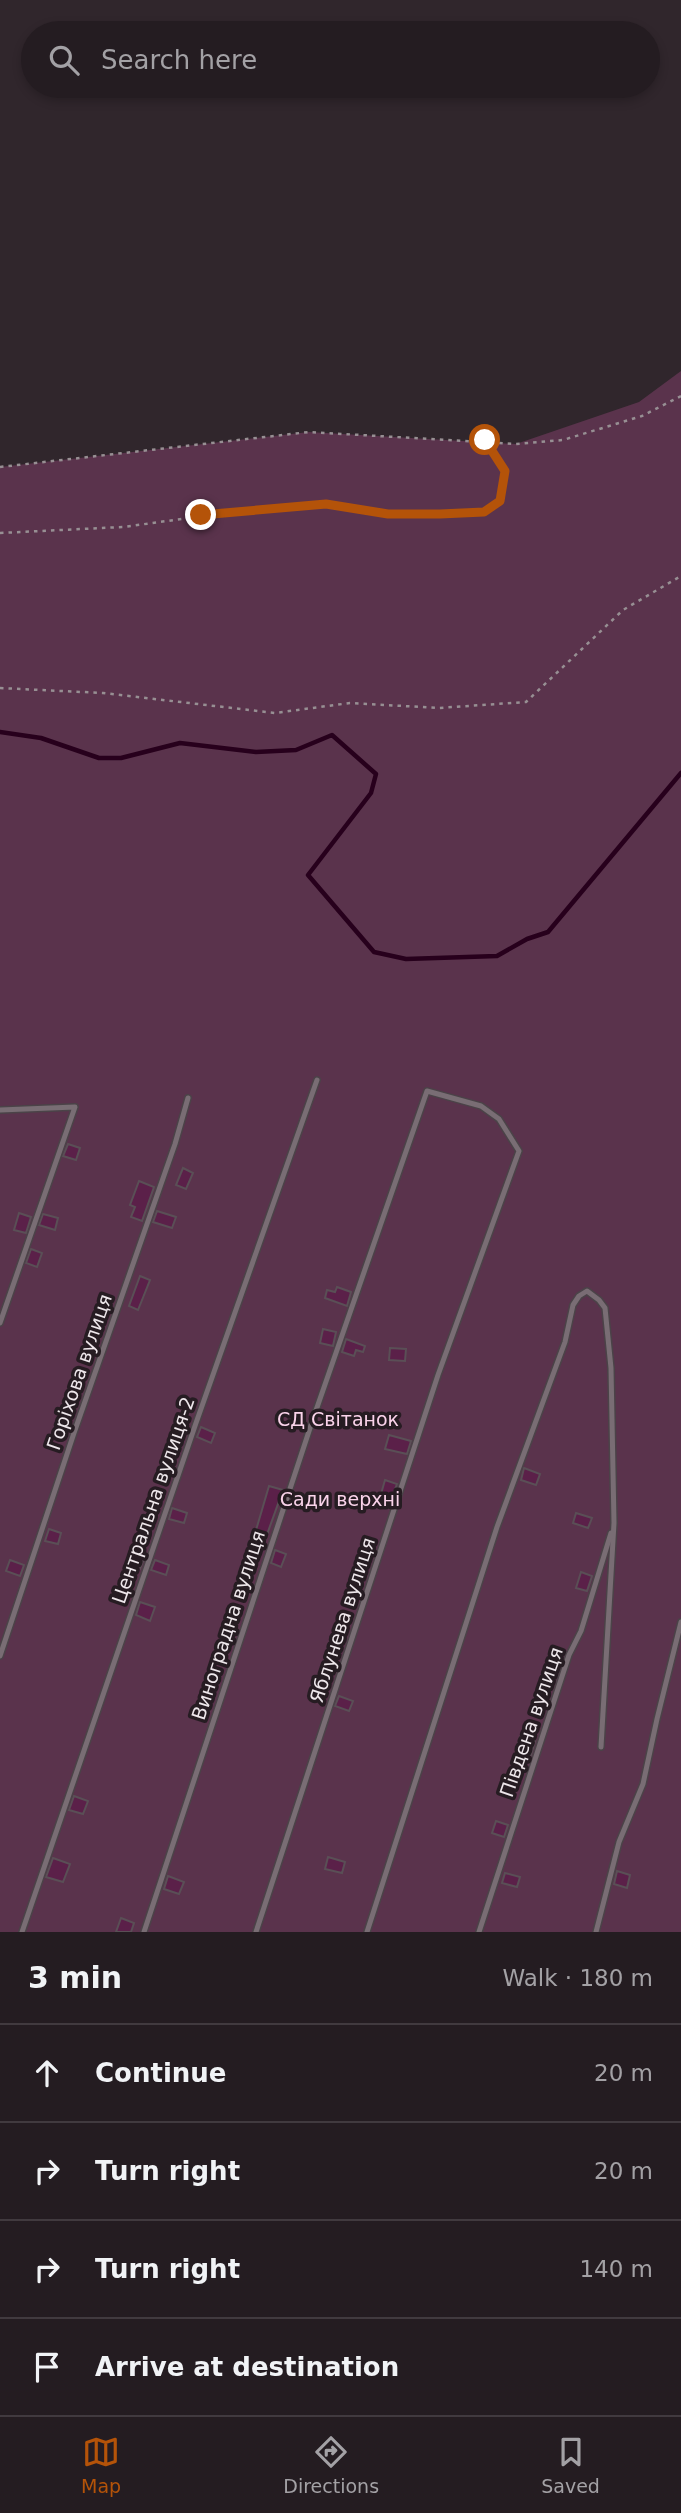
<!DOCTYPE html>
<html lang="en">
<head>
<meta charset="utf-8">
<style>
	:root { --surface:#241c21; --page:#30292e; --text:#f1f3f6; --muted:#a3a1a5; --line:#413a3f; --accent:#b45309 }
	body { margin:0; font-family:"DejaVu Sans",sans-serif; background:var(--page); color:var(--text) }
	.stop { position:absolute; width:21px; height:21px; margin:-16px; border:5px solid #b45309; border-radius:50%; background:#fff }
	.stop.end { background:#b45309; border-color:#fff; box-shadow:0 2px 7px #0008 }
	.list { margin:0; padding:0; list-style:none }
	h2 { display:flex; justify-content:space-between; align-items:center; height:91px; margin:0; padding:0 28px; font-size:30px }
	h2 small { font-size:23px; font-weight:400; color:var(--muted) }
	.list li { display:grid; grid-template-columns:46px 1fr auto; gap:21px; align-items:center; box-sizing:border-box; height:98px; padding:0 28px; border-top:2px solid var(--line) }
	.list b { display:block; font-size:26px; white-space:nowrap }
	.list em { font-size:23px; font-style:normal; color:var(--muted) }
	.icon { flex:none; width:38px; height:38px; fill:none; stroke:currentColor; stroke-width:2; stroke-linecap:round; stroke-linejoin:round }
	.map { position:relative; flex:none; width:681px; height:1932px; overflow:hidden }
	.search { position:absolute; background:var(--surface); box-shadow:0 4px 10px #0003; left:21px; right:21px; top:21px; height:77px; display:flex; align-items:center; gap:18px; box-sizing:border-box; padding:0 24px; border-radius:38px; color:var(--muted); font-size:26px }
	.sheet { height:483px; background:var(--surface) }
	nav { display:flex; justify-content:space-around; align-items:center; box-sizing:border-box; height:98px; border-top:2px solid var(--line); background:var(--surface); font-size:19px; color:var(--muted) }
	nav a { display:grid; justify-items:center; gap:4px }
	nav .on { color:var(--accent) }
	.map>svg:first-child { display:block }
</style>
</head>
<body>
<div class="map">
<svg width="681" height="1932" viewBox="0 0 681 1932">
	<rect width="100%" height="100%" fill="#30262c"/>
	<path fill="#5a334c" d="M 681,371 L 681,1932 L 0,1932 L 0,467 L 309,432 L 516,444 L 639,402 Z"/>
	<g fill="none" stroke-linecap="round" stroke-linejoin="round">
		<path stroke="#27001c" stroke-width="4.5" d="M 0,732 L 41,738 L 99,758 L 121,758 L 180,743 L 256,752 L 296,750 L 332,735 L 376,774 L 371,793 L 308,875 L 374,952 L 406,959 L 497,956 L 527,939 L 548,932 L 681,773"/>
	</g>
	<g fill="#5b2049" stroke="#5a4f56" stroke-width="2">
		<path d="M 68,1144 L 80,1148 L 76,1160 L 63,1156 Z"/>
		<path d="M 183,1168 L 193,1173 L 186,1189 L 176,1185 Z"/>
		<path d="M 139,1181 L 154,1187 L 142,1221 L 131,1217 L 135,1207 L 130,1205 Z"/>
		<path d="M 157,1211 L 176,1217 L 172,1228 L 153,1222 Z"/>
		<path d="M 19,1213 L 31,1217 L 26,1233 L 14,1230 Z"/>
		<path d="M 43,1214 L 58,1218 L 55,1230 L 39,1225 Z"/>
		<path d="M 31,1249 L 42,1253 L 37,1267 L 26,1263 Z"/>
		<path d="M 140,1276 L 150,1280 L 138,1310 L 129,1306 Z"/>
		<path d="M 337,1287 L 351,1292 L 347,1306 L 325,1298 L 327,1290 L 335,1292 Z"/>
		<path d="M 323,1329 L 336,1332 L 333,1346 L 320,1343 Z"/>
		<path d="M 346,1339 L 365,1346 L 363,1352 L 356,1350 L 354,1356 L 342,1352 Z"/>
		<path d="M 390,1348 L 406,1349 L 405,1361 L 389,1360 Z"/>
		<path d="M 201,1427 L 215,1433 L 211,1443 L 197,1437 Z"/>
		<path d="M 389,1435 L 411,1441 L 407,1454 L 385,1449 Z"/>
		<path d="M 524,1468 L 540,1474 L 536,1485 L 521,1480 Z"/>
		<path d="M 385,1480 L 397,1484 L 392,1497 L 381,1494 Z"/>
		<path d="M 269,1486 L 283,1490 L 265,1540 L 254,1537 Z"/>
		<path d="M 172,1508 L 187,1513 L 184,1523 L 169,1519 Z"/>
		<path d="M 576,1513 L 592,1518 L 588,1528 L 573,1523 Z"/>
		<path d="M 49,1529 L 61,1533 L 58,1544 L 45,1541 Z"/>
		<path d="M 275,1550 L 286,1554 L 281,1567 L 271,1563 Z"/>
		<path d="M 135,1551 L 145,1556 L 140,1569 L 129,1564 Z"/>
		<path d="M 10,1560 L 24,1565 L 20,1576 L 6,1571 Z"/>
		<path d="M 155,1560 L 169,1565 L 166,1575 L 151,1570 Z"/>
		<path d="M 581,1572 L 592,1576 L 587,1591 L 576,1588 Z"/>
		<path d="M 140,1602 L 155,1607 L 150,1621 L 136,1615 Z"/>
		<path d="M 339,1696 L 353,1701 L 349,1711 L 335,1706 Z"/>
		<path d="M 520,1737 L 535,1741 L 531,1755 L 516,1751 Z"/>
		<path d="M 74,1796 L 88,1801 L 83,1814 L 69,1810 Z"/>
		<path d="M 496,1821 L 508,1825 L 504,1837 L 492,1833 Z"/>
		<path d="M 328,1857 L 345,1862 L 342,1873 L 325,1869 Z"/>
		<path d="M 53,1858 L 70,1864 L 63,1882 L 46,1877 Z"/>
		<path d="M 617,1871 L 630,1875 L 627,1888 L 614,1884 Z"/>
		<path d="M 505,1873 L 520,1877 L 517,1887 L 502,1883 Z"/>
		<path d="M 168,1876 L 184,1882 L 179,1894 L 164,1889 Z"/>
		<path d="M 121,1918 L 134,1923 L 131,1932 L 116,1932 Z"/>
	</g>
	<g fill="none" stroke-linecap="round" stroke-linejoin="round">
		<g stroke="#4b4348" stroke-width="8">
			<g id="lane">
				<path d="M 0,1110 L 75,1107 L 0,1323"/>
				<path d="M 0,1656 L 74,1433 L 175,1144 L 188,1098"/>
				<path d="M 22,1932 L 196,1423 L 317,1080"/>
				<path d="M 144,1932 L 313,1419 L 427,1091 L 481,1106 L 499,1119 L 519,1151 L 438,1375 L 256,1932"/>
				<path d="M 367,1932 L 497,1527 L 565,1342 L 573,1305 L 579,1296 L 587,1291 L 599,1300 L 605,1308 L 611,1368 L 614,1523 L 601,1747"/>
				<path d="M 479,1932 L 569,1655 L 581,1631 L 611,1533"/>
				<path d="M 596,1932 L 619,1842 L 643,1784 L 657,1719 L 681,1622"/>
			</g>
		</g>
		<g stroke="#978f93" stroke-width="2.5" stroke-dasharray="3.5 5" stroke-linecap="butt">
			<path d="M 0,467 L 309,432 L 516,444 L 563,440 L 642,416 L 681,396"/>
			<path d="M 0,533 L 123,527 L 248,510 L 326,504 L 388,514 L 484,512 L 500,501 L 505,471 L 485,440"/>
			<path d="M 0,688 L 103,693 L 275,713 L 350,703 L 439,708 L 526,702 L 623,610 L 681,576"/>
		</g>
		<use href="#lane" stroke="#796d74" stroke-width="5"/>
	</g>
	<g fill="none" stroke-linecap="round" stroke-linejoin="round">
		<path stroke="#b45309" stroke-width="9" d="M 201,515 L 326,504 L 388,514 L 440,514 L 484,512 L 500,501 L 505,471 L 485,440"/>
	</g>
	<g text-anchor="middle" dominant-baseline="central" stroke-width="7" stroke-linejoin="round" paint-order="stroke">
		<g font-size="19" fill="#eee7eb" stroke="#261c22">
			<text transform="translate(79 1372) rotate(-71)">Горіхова вулиця</text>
			<text transform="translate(153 1500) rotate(-71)">Центральна вулиця-2</text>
			<text transform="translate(342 1620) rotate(-72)">Яблунева вулиця</text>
			<text transform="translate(228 1625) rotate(-72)">Виноградна вулиця</text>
			<text transform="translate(531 1722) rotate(-71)">Південа вулиця</text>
		</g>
		<g font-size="19" fill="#fad3ea" stroke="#261c22">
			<text x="338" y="1419">СД Світанок</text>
			<text x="340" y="1499">Сади верхні</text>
		</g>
	</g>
</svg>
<div class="stop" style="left:485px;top:440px"></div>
<div class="stop end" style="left:201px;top:515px"></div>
<div class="search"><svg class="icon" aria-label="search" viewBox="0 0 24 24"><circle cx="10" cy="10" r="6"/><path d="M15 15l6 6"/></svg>Search here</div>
</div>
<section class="sheet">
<h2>3 min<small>Walk · 180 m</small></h2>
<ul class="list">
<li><svg class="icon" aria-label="ahead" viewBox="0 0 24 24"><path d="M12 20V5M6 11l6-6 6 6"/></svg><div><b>Continue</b></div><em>20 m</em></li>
<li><svg class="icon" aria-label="right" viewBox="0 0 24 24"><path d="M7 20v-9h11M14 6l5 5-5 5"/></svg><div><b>Turn right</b></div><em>20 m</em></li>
<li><svg class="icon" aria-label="right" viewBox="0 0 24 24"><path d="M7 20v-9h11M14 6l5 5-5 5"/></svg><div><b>Turn right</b></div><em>140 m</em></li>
<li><svg class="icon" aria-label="arrive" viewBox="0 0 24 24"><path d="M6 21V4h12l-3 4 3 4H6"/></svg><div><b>Arrive at destination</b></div></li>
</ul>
</section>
<nav>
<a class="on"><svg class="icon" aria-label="map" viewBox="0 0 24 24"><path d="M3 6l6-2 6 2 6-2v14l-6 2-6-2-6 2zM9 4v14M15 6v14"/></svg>Map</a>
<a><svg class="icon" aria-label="directions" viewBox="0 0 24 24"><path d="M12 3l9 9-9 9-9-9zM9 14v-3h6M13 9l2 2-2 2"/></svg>Directions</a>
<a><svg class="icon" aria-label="saved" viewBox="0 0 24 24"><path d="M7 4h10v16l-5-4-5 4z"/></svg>Saved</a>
</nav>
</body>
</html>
